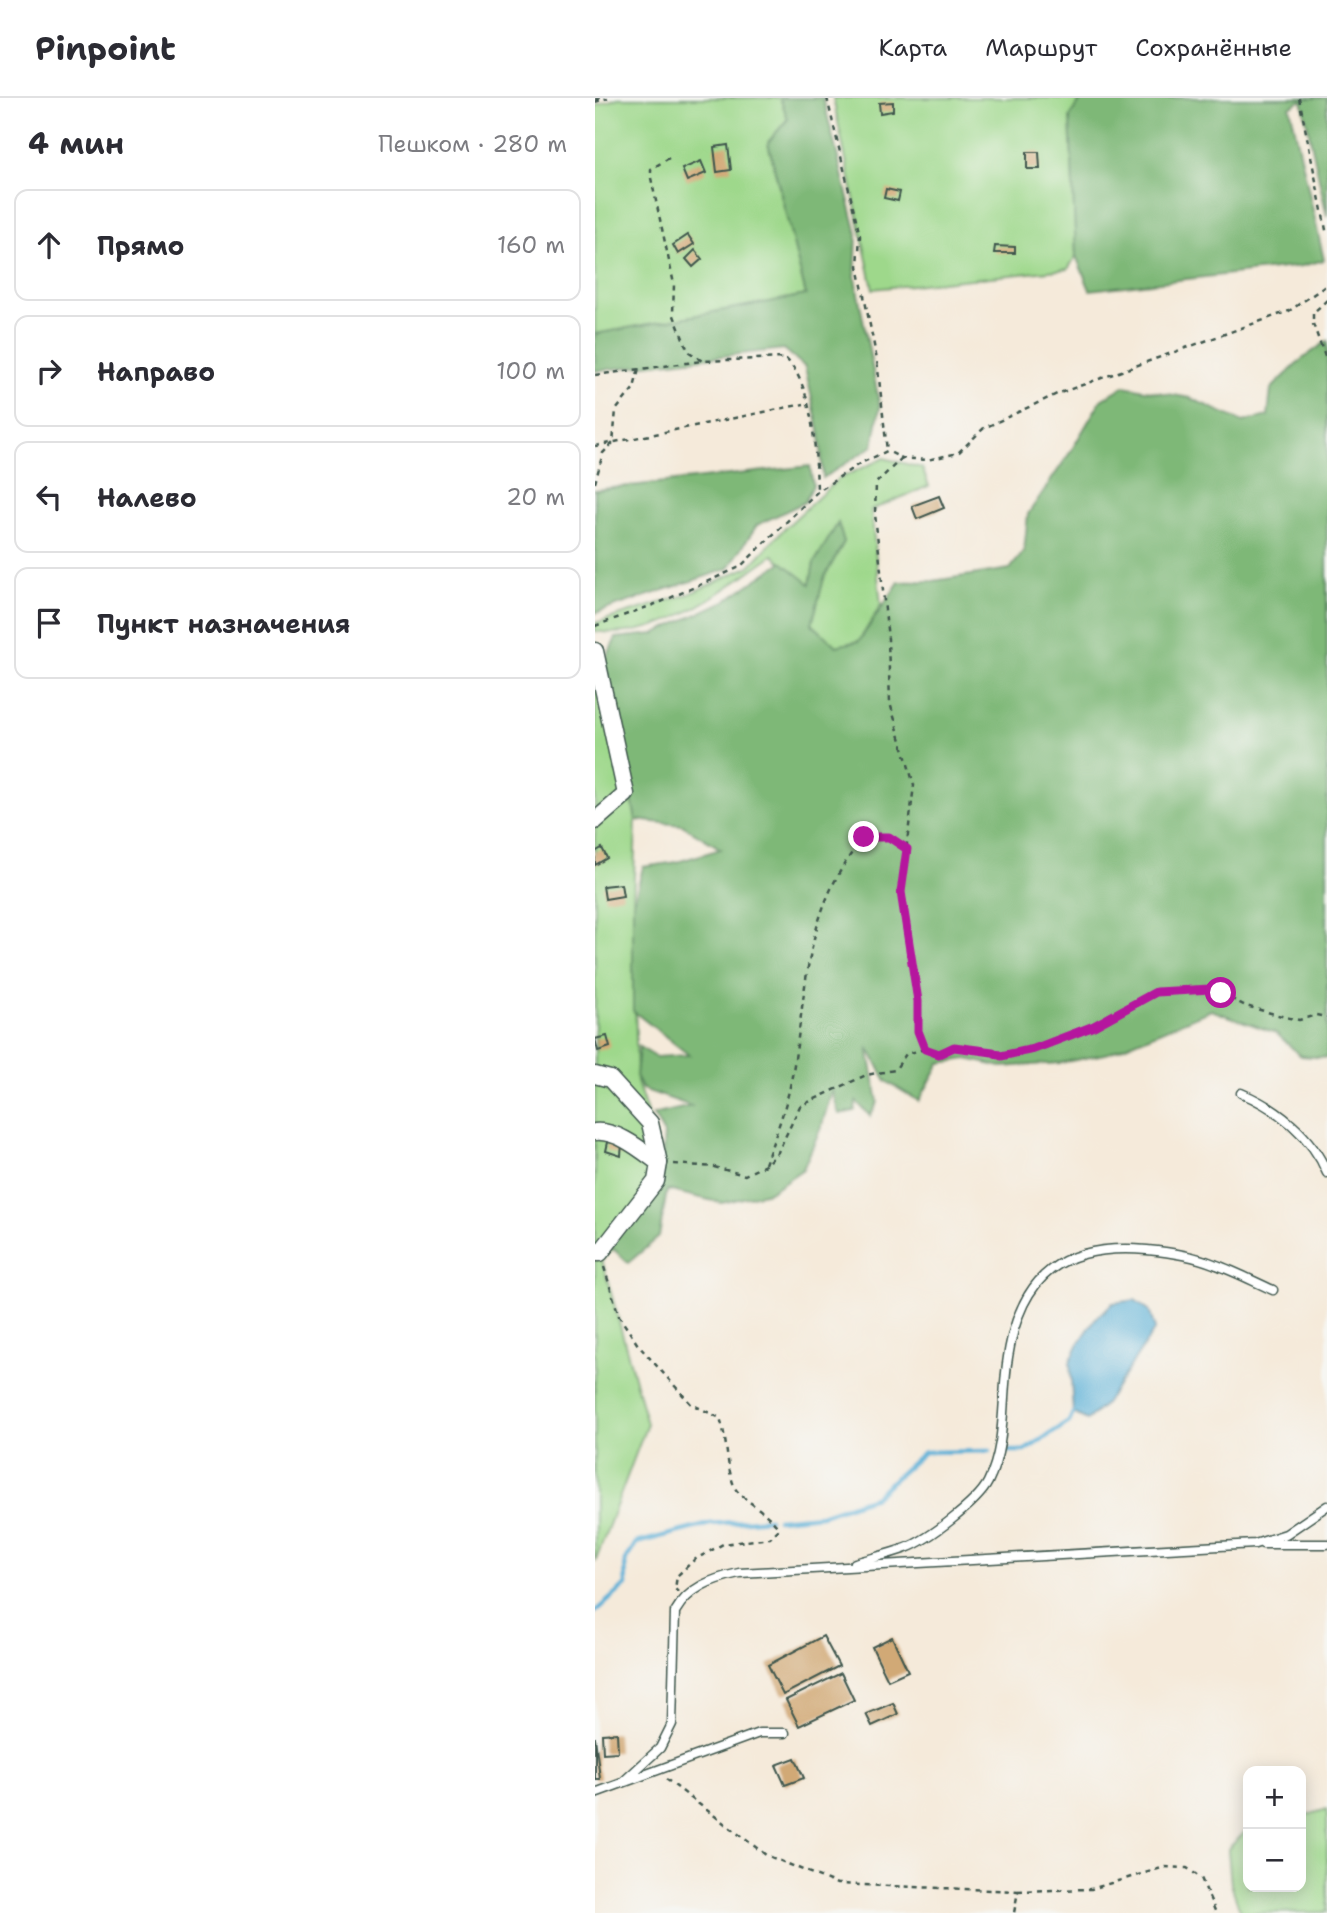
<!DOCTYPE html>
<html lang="ru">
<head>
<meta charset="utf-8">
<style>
	:root { --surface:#fff; --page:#f7f7f7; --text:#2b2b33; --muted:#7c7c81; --line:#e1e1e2 }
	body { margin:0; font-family:"Shantell Sans",sans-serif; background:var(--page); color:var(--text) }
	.controls { position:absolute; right:21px; bottom:21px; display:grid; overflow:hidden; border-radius:14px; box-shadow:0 4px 18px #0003 }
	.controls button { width:63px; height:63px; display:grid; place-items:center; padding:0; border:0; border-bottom:2px solid var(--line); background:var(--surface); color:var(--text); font:35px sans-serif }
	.stop { position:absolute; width:21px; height:21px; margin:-16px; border:5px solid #b5179e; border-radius:50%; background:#fff }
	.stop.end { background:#b5179e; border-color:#fff; box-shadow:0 2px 7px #0008 }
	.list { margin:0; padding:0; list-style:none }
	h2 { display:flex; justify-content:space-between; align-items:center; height:91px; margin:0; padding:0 28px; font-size:30px }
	h2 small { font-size:23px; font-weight:400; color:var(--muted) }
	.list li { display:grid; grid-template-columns:46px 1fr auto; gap:21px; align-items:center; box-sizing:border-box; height:112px; margin:0 14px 14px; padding:0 14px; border:2px solid var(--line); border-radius:14px }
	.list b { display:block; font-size:26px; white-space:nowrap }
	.list em { font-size:23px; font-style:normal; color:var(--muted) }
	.icon { flex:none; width:38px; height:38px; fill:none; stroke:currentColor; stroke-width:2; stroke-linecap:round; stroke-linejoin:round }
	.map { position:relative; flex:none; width:732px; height:1815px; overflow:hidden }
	header { display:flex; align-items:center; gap:42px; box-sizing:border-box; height:98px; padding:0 35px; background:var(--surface); border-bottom:2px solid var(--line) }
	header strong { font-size:33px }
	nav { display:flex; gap:38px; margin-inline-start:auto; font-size:24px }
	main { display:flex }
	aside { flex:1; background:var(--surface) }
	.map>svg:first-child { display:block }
</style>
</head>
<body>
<header>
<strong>Pinpoint</strong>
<nav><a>Карта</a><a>Маршрут</a><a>Сохранённые</a></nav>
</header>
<main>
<aside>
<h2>4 мин<small>Пешком · 280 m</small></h2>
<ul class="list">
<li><svg class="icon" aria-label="ahead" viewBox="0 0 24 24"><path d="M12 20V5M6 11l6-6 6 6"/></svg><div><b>Прямо</b></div><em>160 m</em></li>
<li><svg class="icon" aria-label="right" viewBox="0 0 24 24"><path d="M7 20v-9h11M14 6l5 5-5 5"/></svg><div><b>Направо</b></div><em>100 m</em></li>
<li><svg class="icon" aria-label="left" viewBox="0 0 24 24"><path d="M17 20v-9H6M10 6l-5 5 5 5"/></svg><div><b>Налево</b></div><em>20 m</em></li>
<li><svg class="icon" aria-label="arrive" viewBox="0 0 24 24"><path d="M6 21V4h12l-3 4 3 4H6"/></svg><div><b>Пункт назначения</b></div></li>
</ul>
</aside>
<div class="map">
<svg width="732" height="1815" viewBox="0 0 732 1815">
	<rect width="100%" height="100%" fill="#f6f6f2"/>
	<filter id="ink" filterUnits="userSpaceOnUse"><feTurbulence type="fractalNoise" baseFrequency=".0143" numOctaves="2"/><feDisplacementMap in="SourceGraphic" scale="14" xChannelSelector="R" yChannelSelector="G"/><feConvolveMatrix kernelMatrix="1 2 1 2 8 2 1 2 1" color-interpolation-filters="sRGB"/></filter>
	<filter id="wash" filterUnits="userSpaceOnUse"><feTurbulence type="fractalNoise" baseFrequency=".00686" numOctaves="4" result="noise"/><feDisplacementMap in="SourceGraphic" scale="28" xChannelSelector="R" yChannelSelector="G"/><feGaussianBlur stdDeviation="1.57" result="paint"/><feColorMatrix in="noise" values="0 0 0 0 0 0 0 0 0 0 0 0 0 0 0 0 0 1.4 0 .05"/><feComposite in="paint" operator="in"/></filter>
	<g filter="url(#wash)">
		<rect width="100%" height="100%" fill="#f5eada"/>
		<g fill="#9ed88b" stroke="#5e8a60" stroke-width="2">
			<path d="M 23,0 L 185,0 L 193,20 L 173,45 L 211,197 L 0,236 L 0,8 Z"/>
			<path d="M 238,0 L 487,0 L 475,19 L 481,158 L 473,171 L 278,191 Z"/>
			<path d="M 289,360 L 327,370 L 334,388 L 276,412 L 286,507 L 264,543 L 241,548 L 217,526 L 229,480 L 249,444 L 243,426 L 219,465 L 215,487 L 178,457 C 127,492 66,545 0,533 L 0,525 L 94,496 L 155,468 L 188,432 L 243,381 Z"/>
			<path d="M 0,556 L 10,563 L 41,722 L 38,808 L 42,984 L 68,1064 L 50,1121 L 7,1162 L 52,1326 L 0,1464 Z"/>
			<path d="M 732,1711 L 732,1814 L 646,1815 L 636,1786 L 633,1751 L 653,1731 L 653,1789 L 706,1789 L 706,1719 Z"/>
		</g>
		<g fill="#7eb877" stroke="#4e7a56" stroke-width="2">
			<path d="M 185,0 L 228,0 L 262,136 L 260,180 L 285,309 L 278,348 L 228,380 L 225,336 L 210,269 L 189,251 L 0,273 L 0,236 L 211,197 L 173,44 L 193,21 Z"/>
			<path d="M 487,0 L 732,0 L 732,118 L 707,2 L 695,9 L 729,162 L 707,168 L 495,192 L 481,158 L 475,19 Z"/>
			<path d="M 732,243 L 732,960 L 706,958 L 681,935 L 616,912 L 514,955 L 466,965 L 406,969 L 372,961 L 345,965 L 324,1003 L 291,983 L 273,949 L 283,1004 L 275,1018 L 261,1003 L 260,1013 L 244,1016 L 237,992 L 227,1027 L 208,1071 L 174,1094 L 127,1105 L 72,1092 L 64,1139 L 33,1165 L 11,1144 L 66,1082 L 69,1036 L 58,1017 L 96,1008 L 47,991 L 41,978 L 44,949 L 61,959 L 94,957 L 38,913 L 38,808 L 48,769 L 82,764 L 126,751 L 87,727 L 41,722 L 10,563 L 21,540 L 59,536 L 130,503 L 187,464 L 215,486 L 219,465 L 243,425 L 249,444 L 229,480 L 217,526 L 241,548 L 264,543 L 304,484 L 338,483 L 415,471 L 429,453 L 433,416 L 476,353 L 506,302 L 529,288 L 595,300 L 648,324 L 673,318 L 676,291 L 706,262 Z"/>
			<path d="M 215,368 L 218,387 L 210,404 L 162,427 L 133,471 L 0,515 L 0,392 Z"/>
		</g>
		<path fill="#5bb0d7" stroke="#3d7686" stroke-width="2" d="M 540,1202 L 554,1212 L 560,1231 L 510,1306 L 492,1322 L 478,1315 L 475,1264 L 483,1247 L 501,1220 L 518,1205 Z"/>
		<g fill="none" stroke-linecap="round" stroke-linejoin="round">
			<g stroke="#5bb0d7" stroke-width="4.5">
				<path d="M 410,1353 L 429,1353 L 474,1324 L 478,1315"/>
				<path d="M 182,1421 L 226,1417 L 279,1399 L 329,1354 L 395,1353"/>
				<path d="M 0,1514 L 31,1487 L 30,1464 L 41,1445 L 115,1426 L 174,1421"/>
			</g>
		</g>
		<g id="blocks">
			<g fill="#d1a976">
				<path d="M 298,4 L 298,13 L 285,15 L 284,5 Z"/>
				<path d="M 133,47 L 136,72 L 122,74 L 119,49 Z"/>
				<path d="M 432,54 L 444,54 L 445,71 L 432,71 Z"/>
				<path d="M 106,63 L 111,75 L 92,83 L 87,71 Z"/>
				<path d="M 291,91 L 305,94 L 303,103 L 289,100 Z"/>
				<path d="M 93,137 L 99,146 L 83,156 L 78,147 Z"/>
				<path d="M 400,148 L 420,149 L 420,155 L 399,155 Z"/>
				<path d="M 100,152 L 107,161 L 98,169 L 91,161 Z"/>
				<path d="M 344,398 L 349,410 L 322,421 L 317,408 Z"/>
				<path d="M 7,750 L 12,760 L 0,767 L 0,754 Z"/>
				<path d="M 26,786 L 28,798 L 10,801 L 8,788 Z"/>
				<path d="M 12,938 L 15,949 L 3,953 L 0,941 Z"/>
				<path d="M 13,1044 L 27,1045 L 26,1058 L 11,1053 Z"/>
				<path d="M 228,1538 L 244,1568 L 188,1597 L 173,1567 Z"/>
				<path d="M 297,1539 L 313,1573 L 293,1582 L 277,1549 Z"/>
				<path d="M 246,1575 L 259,1602 L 204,1628 L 191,1602 Z"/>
				<path d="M 298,1605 L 303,1616 L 277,1628 L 271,1616 Z"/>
				<path d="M 22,1635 L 23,1654 L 8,1655 L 7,1636 Z"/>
				<path d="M 0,1639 L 5,1681 L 0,1681 Z"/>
				<path d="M 200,1660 L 209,1680 L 190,1687 L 181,1667 Z"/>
			</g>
		</g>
	</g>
	<g filter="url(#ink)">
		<use href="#blocks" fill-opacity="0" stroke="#3f574d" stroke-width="2"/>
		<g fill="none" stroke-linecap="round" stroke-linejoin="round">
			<g stroke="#3f574d" stroke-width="11">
				<g id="lane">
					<path d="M 646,995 C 682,1010 717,1038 732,1075"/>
					<path d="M 668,1446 L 732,1446"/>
					<path d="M 260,1465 C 277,1460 295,1456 311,1450 C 333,1442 383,1404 393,1384 C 412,1346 406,1300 413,1259 C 426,1175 469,1145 552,1152 C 574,1154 599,1158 619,1166 C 639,1173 658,1183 678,1192"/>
					<path d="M 28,1684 L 65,1650 L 77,1626 L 80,1514 C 94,1489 117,1481 144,1475 L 660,1446 L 691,1436 L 732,1408"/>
					<path d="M 0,1695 L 164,1635 L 190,1635"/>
				</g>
			</g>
			<g stroke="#3f574d" stroke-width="19">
				<g id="street">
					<path d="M 0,553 L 31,696 L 0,723"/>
					<path d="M 0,977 L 15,981 L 55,1025 L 64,1065"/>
					<path d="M 0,1034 C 23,1032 46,1052 64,1065 L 61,1083 L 5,1155 L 0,1155"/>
				</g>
			</g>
			<g stroke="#3f574d" stroke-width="2.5" stroke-dasharray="5 5" stroke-linecap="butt">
				<path d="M 232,0 L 265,138 L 263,168 L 282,262 L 292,353"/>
				<path d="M 704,0 L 732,137"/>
				<path d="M 0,1 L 8,1"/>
				<path d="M 0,4 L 13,0"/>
				<path d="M 74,60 L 56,71 L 56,80 L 79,186 L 78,215 L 93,253 L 107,263 L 190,260 C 219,287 221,355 222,394"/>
				<path d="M 732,202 L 718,215 L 718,226 L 732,264"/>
				<path d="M 0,277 L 107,263"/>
				<path d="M 0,348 L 209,306"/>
				<path d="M 307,360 L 281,385 L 280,416 L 293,541 L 295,605 L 319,687 L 306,794 L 323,903 L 323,933 L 330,951"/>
				<path d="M 0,385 L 8,355 L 18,345 L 21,312 L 39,290 L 44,271"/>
				<path d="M 0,528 L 66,504 L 145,469 L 222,394 L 264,366 L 292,353 L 307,360 L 332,362 L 363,355 L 389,330 L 462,296 L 694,213 L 732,187"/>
				<path d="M 79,1066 L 119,1069 L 150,1077 L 170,1067 L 183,1054 L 205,1008 L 271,977 L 300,972 L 311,956 L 330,951 L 344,956 L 359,949 L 406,958 L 439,951 L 499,928 L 561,894 L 616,891 L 651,908 L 690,919 L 704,922 L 721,917 L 732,919"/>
				<path d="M 170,1066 C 180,1038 192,1008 197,978 C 213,890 208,812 269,739 L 294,739 L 312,751"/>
				<path d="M 9,1169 L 24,1218 L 43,1247 L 96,1306 L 125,1320 C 133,1344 131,1370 140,1390 C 145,1400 173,1414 184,1431 L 175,1440 L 128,1446 L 99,1462 L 82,1478 L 80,1491 L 83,1494"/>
				<path d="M 71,1681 L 171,1757 L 242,1786 L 423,1793 L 419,1815"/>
				<path d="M 423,1793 L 496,1791 L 570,1769 L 592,1770 L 606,1780 L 621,1815"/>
			</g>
			<use href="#lane" stroke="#fff" stroke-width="8"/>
			<use href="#street" stroke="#fff" stroke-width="16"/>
		</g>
	</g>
	<g fill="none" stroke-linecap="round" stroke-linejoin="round" filter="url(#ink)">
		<path stroke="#b5179e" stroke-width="9" d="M 269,739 L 294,739 L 312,751 L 306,794 L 323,903 L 323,933 L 330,951 L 344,956 L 359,949 L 398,954 L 406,958 L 439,951 L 499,928 L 561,894 L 616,891 L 626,895"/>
	</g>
</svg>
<div class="controls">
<button>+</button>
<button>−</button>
</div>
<div class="stop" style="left:626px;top:895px"></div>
<div class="stop end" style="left:269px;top:739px"></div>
</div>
</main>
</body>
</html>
